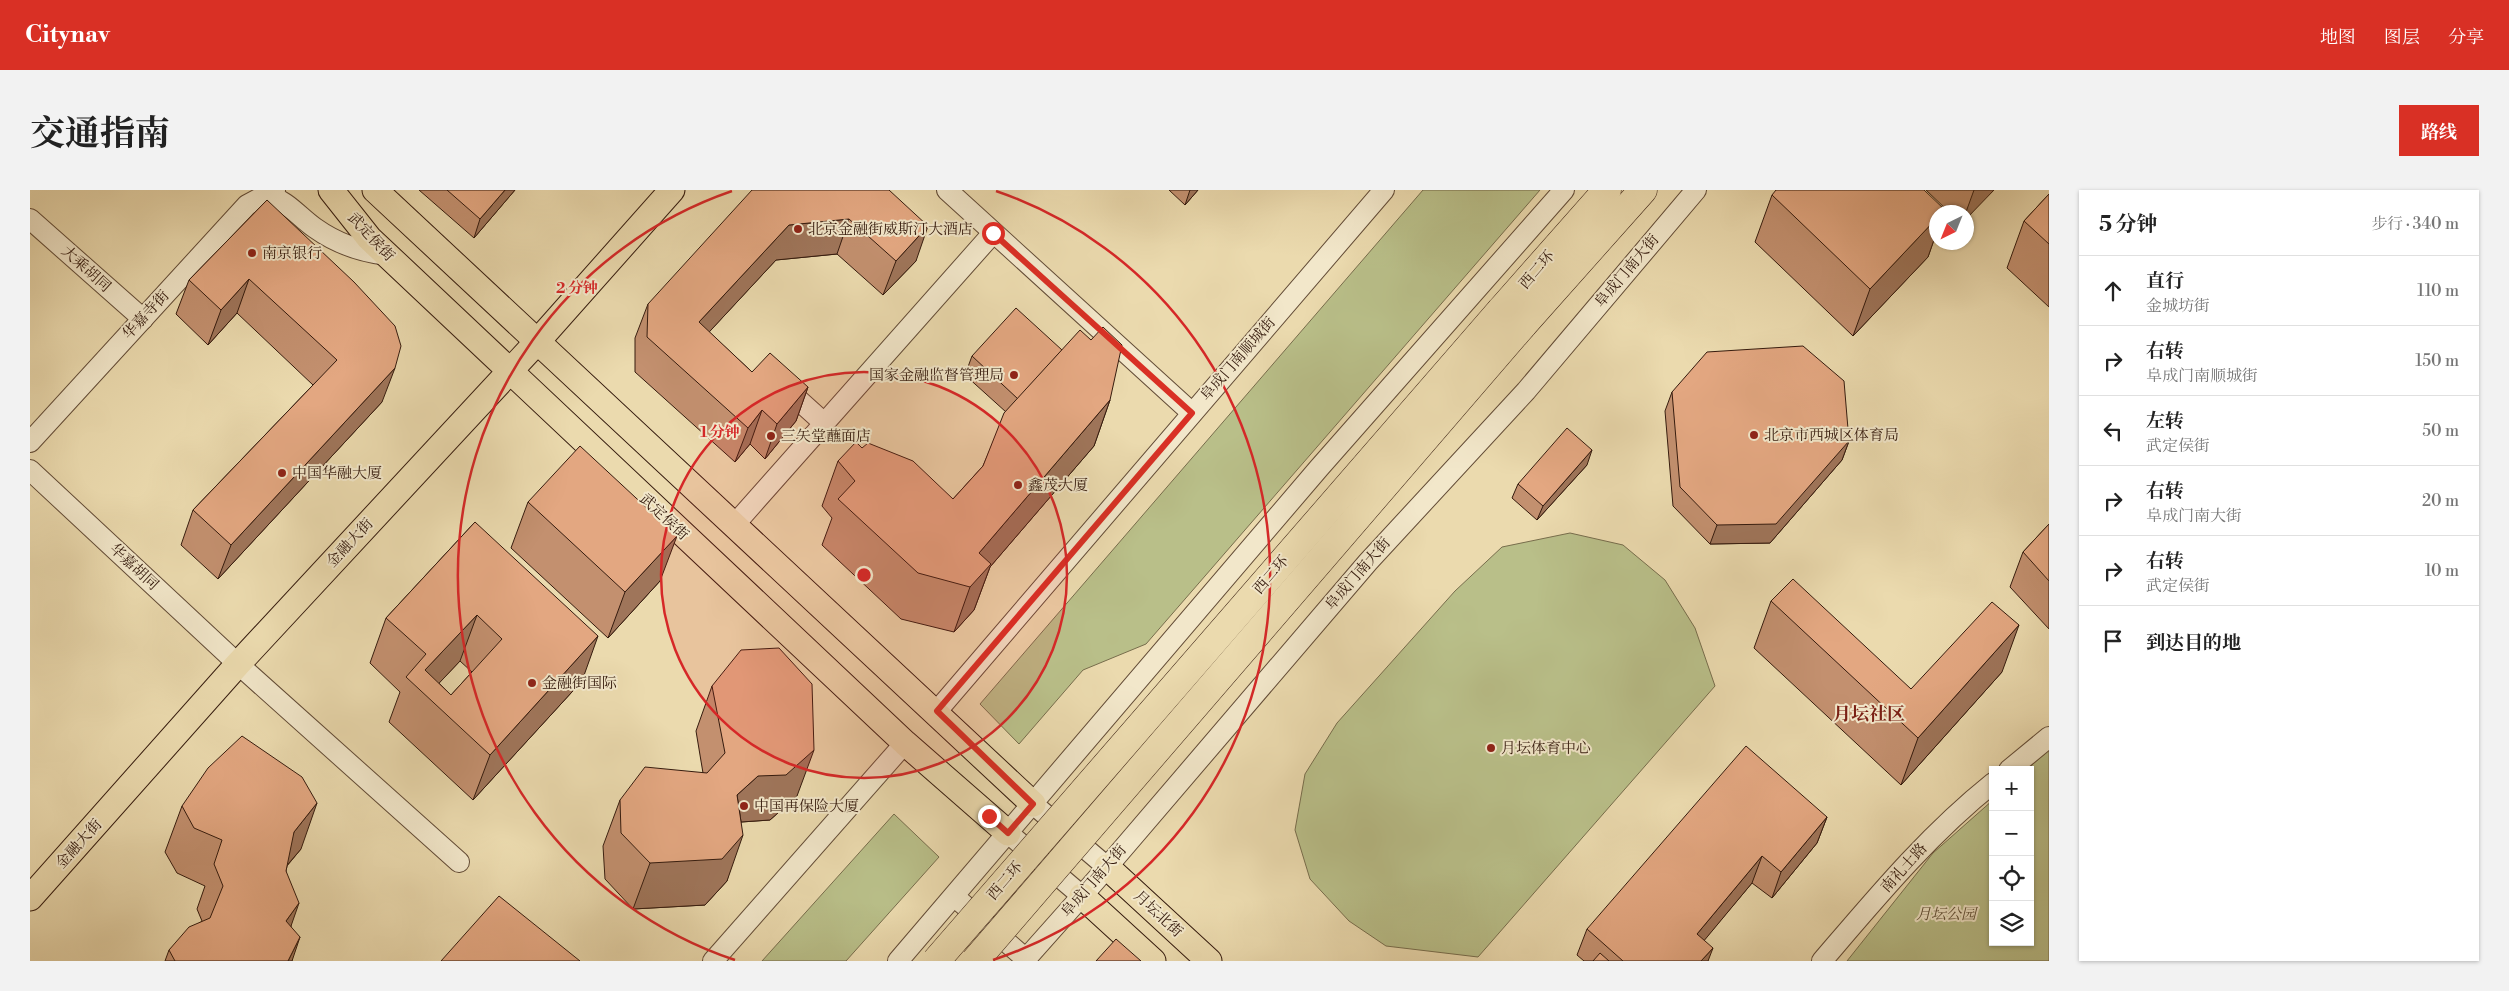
<!DOCTYPE html>
<html lang="zh">
<head>
<meta charset="utf-8">
<style>
	:root { --surface:#fff; --page:#f2f2f2; --text:#222; --muted:#767676; --line:#e0e0e0; --accent:#d93025 }
	body { margin:0; font-family:"Libre Bodoni","Noto Serif SC",serif; background:var(--page); color:var(--text) }
	.controls { position:absolute; right:15px; bottom:15px; display:grid; overflow:hidden; border-radius:0px; box-shadow:0 1px 4px #0004 }
	.controls button { width:45px; height:45px; display:grid; place-items:center; padding:0; border:0; border-bottom:1px solid var(--line); background:var(--surface); color:var(--text); font:25px sans-serif }
	.compass { position:absolute; left:1899px; top:15px; width:45px; height:45px; border-radius:50%; background:var(--surface); box-shadow:0 1px 4px #0004; rotate:223deg }
	.stop { position:absolute; width:15px; height:15px; margin:-11px; border:4px solid #d93025; border-radius:50%; background:#fff }
	.stop.end { background:#d93025; border-color:#fff; box-shadow:0 1px 5px #0008 }
	.list { margin:0; padding:0; list-style:none }
	h2 { display:flex; justify-content:space-between; align-items:center; height:65px; margin:0; padding:0 20px; font-size:21px }
	h2 small { font-size:16px; font-weight:400; color:var(--muted) }
	.list li { display:grid; grid-template-columns:32px 1fr auto; gap:15px; align-items:center; box-sizing:border-box; height:70px; padding:0 20px; border-top:1px solid var(--line) }
	.list b { display:block; font-size:19px; white-space:nowrap }
	.list p { margin:0; font-size:16px; white-space:nowrap; color:var(--muted) }
	.list em { font-size:16px; font-style:normal; color:var(--muted) }
	.icon { flex:none; width:28px; height:28px; fill:none; stroke:currentColor; stroke-width:2; stroke-linecap:round; stroke-linejoin:round }
	.map { position:relative; flex:none; width:2019px; height:771px; overflow:hidden; border-radius:0px }
	header { display:flex; align-items:center; gap:30px; box-sizing:border-box; height:70px; padding:0 25px; background:var(--accent); color:#fff }
	header strong { font-size:24px }
	nav { display:flex; gap:28px; margin-inline-start:auto; font-size:18px }
	.intro { display:flex; align-items:center; justify-content:space-between; box-sizing:border-box; height:120px; padding:0 30px }
	h1 { margin:0; font-size:35px }
	.button { padding:12px 22px; border-radius:0px; background:var(--accent); color:#fff; font-size:18px; font-weight:700 }
	main { display:flex; gap:30px; padding:0 30px }
	aside { flex:1; background:var(--surface); border-radius:0px; box-shadow:0 1px 4px #0004 }
	.map>svg:first-child { display:block }
</style>
</head>
<body>
<header>
<strong>Citynav</strong>
<nav><a>地图</a><a>图层</a><a>分享</a></nav>
</header>
<div class="intro"><h1>交通指南</h1><a class="button">路线</a></div>
<main>
<div class="map">
<svg width="2019" height="771" viewBox="0 0 2019 771">
	<rect width="100%" height="100%" fill="#ebdaae"/>
	<filter id="stains"><feTurbulence type="fractalNoise" baseFrequency=".004" numOctaves="4"/><feColorMatrix values="0 0 0 0 .2 0 0 0 0 .09 0 0 0 0 .02 0 0 0 .5 -.17"/></filter>
	<radialGradient id="worn" r=".72"><stop offset=".6" stop-color="#630" stop-opacity="0"/><stop offset="1" stop-color="#630" stop-opacity=".3"/></radialGradient>
	<g fill="#b9bf89" stroke="#776d4c">
		<path d="M 1393,0 L 1510,0 L 1116,454 L 1053,480 L 989,554 L 950,514 Z"/>
		<path d="M 1540,343 L 1593,355 L 1635,390 L 1665,438 L 1685,496 L 1448,767 L 1356,756 L 1319,731 L 1280,689 L 1265,640 L 1275,584 L 1307,533 L 1425,401 L 1472,357 Z"/>
		<path d="M 2019,560 L 2019,771 L 1817,771 L 1903,663 L 1963,610 L 1963,752 L 2000,752 L 2000,580 L 1996,580 Z"/>
		<path d="M 864,624 L 909,667 L 816,771 L 732,771 Z"/>
	</g>
	<g fill="none" stroke-linecap="round" stroke-linejoin="round">
		<g stroke="#624b36" stroke-width="22">
			<g id="minor">
				<path d="M 917,0 L 1162,223"/>
				<path d="M 238,6 C 257,10 269,27 285,38 C 306,53 332,62 357,65"/>
				<path d="M 0,29 L 113,129"/>
				<path d="M 753,196 L 794,233"/>
				<path d="M 0,252 L 217,15 L 245,0"/>
				<path d="M 0,280 L 208,474 L 429,672"/>
				<path d="M 705,334 L 963,43"/>
				<path d="M 907,521 L 1354,0"/>
				<path d="M 1979,580 L 2019,547"/>
				<path d="M 1003,614 L 1077,677"/>
				<path d="M 978,643 L 1052,706"/>
				<path d="M 925,707 L 996,769"/>
				<path d="M 683,771 L 875,553"/>
				<path d="M 868,771 L 1289,278 L 1534,0"/>
				<path d="M 994,771 L 1066,690 L 1338,372 L 1496,201 L 1666,0"/>
				<path d="M 1792,771 C 1846,708 1898,645 1963,593"/>
			</g>
		</g>
		<g stroke="#351b0e" stroke-width="27">
			<g id="major">
				<path d="M 301,0 L 339,48 L 875,553 L 978,643"/>
				<path d="M 345,0 L 1003,614"/>
				<path d="M 1077,677 L 1179,771"/>
				<path d="M 1052,706 L 1123,771"/>
				<path d="M 0,708 L 208,474 L 507,152 L 642,0"/>
			</g>
		</g>
		<g stroke="#351b0e" stroke-width="29">
			<g id="highway">
				<path d="M 1471,120 L 1577,0"/>
				<path d="M 1492,136 L 1613,0"/>
			</g>
		</g>
		<use href="#minor" stroke="#f2e7ca" stroke-width="20"/>
		<use href="#major" stroke="#ebdaae" stroke-width="25"/>
		<use href="#highway" stroke="#ebdaae" stroke-width="28"/>
		<g stroke="#351b0e" stroke-width="29" stroke-linecap="butt">
			<g id="highway-bridge">
				<path d="M 906,771 L 1471,120"/>
				<path d="M 945,771 L 1492,136"/>
			</g>
		</g>
		<use href="#highway-bridge" stroke="#ebdaae" stroke-width="28"/>
	</g>
	<g fill="#c3906f" stroke="#351b0e" fill-rule="evenodd">
		<path d="M 389,0 L 485,0 L 444,48 Z"/>
		<path d="M 859,0 L 886,71 L 853,105 L 807,64 L 746,70 L 679,142 L 722,182 L 778,197 L 766,231 L 735,269 L 720,254 L 705,272 L 605,182 L 605,148 L 618,114 Z"/>
		<path d="M 1139,0 L 1168,0 L 1155,15 Z"/>
		<path d="M 1896,0 L 1964,0 L 1936,22 L 1919,22 Z"/>
		<path d="M 2019,4 L 2019,117 L 1977,78 L 1994,31 Z"/>
		<path d="M 1742,5 L 1915,20 L 1914,22 L 1906,22 L 1906,44 L 1898,67 L 1823,146 L 1725,52 Z"/>
		<path d="M 237,10 L 352,212 L 188,389 L 151,355 L 163,320 L 283,195 L 207,123 L 178,155 L 146,124 L 159,90 Z"/>
		<path d="M 942,166 L 1080,210 L 1064,256 L 960,377 L 944,420 L 924,442 L 871,429 L 792,355 L 802,328 L 792,316 L 808,271 L 832,258 L 923,309 L 953,276 L 976,222 L 935,185 Z"/>
		<path d="M 1642,202 L 1819,251 L 1812,270 L 1740,353 L 1680,354 L 1643,316 L 1635,221 Z"/>
		<path d="M 1557,275 L 1507,330 L 1482,308 L 1488,294 Z"/>
		<path d="M 498,312 L 630,391 L 578,448 L 481,358 Z"/>
		<path d="M 445,332 L 552,491 L 443,610 L 359,532 L 370,502 L 340,473 L 356,428 ZM 430,471 L 442,482 L 421,505 L 409,493 Z"/>
		<path d="M 2019,334 L 2019,439 L 1980,397 L 1993,362 Z"/>
		<path d="M 1741,411 L 1881,499 L 1972,482 L 1871,595 L 1724,458 Z"/>
		<path d="M 682,496 L 767,606 L 740,630 L 711,632 L 697,691 L 675,715 L 603,719 L 575,689 L 573,656 L 590,610 L 673,583 L 666,541 Z"/>
		<path d="M 152,616 L 271,659 L 257,676 L 256,681 L 261,737 L 262,771 L 135,771 L 139,760 L 172,731 L 167,719 L 175,696 L 147,683 L 135,662 Z"/>
		<path d="M 1797,627 L 1787,653 L 1742,708 L 1722,693 L 1674,750 L 1678,771 L 1554,771 L 1547,765 L 1557,739 Z"/>
	</g>
	<g fill="#9f755a" stroke="#351b0e">
		<path d="M 475,0 L 485,0 L 444,48 L 450,29 Z"/>
		<path d="M 1160,0 L 1168,0 L 1155,15 Z"/>
		<path d="M 1944,0 L 1964,0 L 1936,29 L 1936,22 Z"/>
		<path d="M 819,29 L 807,64 L 746,70 L 656,167 L 669,132 L 759,35 Z"/>
		<path d="M 1906,29 L 1906,44 L 1898,67 L 1823,146 L 1840,99 Z"/>
		<path d="M 898,36 L 886,71 L 853,105 L 866,71 Z"/>
		<path d="M 219,89 L 207,123 L 178,155 L 191,120 Z"/>
		<path d="M 365,178 L 352,212 L 188,389 L 201,355 Z"/>
		<path d="M 778,197 L 766,231 L 735,269 L 747,234 Z"/>
		<path d="M 1080,210 L 1064,256 L 960,377 L 944,420 L 924,442 L 940,397 L 949,363 Z"/>
		<path d="M 732,220 L 720,254 L 705,272 L 718,238 Z"/>
		<path d="M 1819,251 L 1812,270 L 1740,353 L 1680,354 L 1687,335 Z"/>
		<path d="M 1562,260 L 1557,275 L 1507,330 L 1513,316 Z"/>
		<path d="M 647,346 L 630,391 L 578,448 L 595,402 Z"/>
		<path d="M 447,425 L 430,471 L 397,506 L 395,480 Z"/>
		<path d="M 1989,435 L 1972,482 L 1871,595 L 1888,548 Z"/>
		<path d="M 568,446 L 552,491 L 443,610 L 460,565 Z"/>
		<path d="M 784,560 L 767,606 L 740,630 L 711,632 L 707,605 L 728,586 Z"/>
		<path d="M 287,613 L 271,659 L 247,687 L 264,642 Z"/>
		<path d="M 1797,627 L 1787,653 L 1742,708 L 1751,682 Z"/>
		<path d="M 713,645 L 697,691 L 675,715 L 603,719 L 620,673 Z"/>
		<path d="M 1732,666 L 1722,693 L 1658,770 L 1667,744 Z"/>
		<path d="M 269,713 L 253,759 L 256,731 Z"/>
		<path d="M 270,747 L 262,771 L 258,771 Z"/>
		<path d="M 1683,758 L 1678,771 L 1671,771 Z"/>
	</g>
	<g fill="#e3a781" stroke="#351b0e" fill-rule="evenodd">
		<path d="M 417,0 L 475,0 L 450,29 Z"/>
		<path d="M 722,0 L 859,0 L 898,36 L 866,71 L 819,29 L 759,35 L 669,132 L 722,182 L 740,163 L 778,197 L 747,234 L 732,220 L 718,238 L 617,147 L 618,114 Z"/>
		<path d="M 1746,0 L 1894,0 L 1915,20 L 1913,22 L 1906,22 L 1906,29 L 1840,99 L 1742,5 Z"/>
		<path d="M 2019,4 L 2019,54 L 1994,31 Z"/>
		<path d="M 237,10 L 324,92 L 365,136 L 371,156 L 365,178 L 201,355 L 163,320 L 307,170 L 219,89 L 191,120 L 159,90 Z"/>
		<path d="M 986,118 L 1032,160 L 988,209 L 942,166 Z"/>
		<path d="M 1073,137 L 1092,155 L 1080,210 L 949,363 L 961,374 L 940,397 L 888,383 L 808,309 L 825,291 L 808,271 L 826,252 L 832,258 L 838,253 L 883,271 L 923,309 L 953,276 L 974,223 L 1050,140 L 1061,150 Z"/>
		<path d="M 1773,156 L 1814,191 L 1819,251 L 1746,334 L 1687,335 L 1650,297 L 1642,202 L 1677,162 Z"/>
		<path d="M 1537,238 L 1562,260 L 1513,316 L 1488,294 Z"/>
		<path d="M 550,256 L 647,346 L 595,402 L 498,312 Z"/>
		<path d="M 445,332 L 568,446 L 460,565 L 376,487 L 396,464 L 356,428 ZM 447,425 L 472,449 L 421,505 L 395,480 Z"/>
		<path d="M 2019,334 L 2019,391 L 1993,362 Z"/>
		<path d="M 1763,389 L 1881,499 L 1962,412 L 1989,435 L 1888,548 L 1741,411 Z"/>
		<path d="M 749,458 L 782,494 L 784,560 L 756,585 L 728,586 L 707,605 L 713,645 L 692,669 L 620,673 L 591,643 L 590,610 L 615,577 L 677,583 L 695,563 L 682,496 L 711,460 Z"/>
		<path d="M 212,546 L 272,587 L 287,613 L 264,642 L 256,681 L 269,713 L 256,731 L 270,747 L 258,771 L 145,771 L 139,760 L 159,737 L 180,728 L 193,696 L 184,674 L 192,650 L 164,638 L 152,616 L 178,578 Z"/>
		<path d="M 1716,556 L 1797,627 L 1751,682 L 1732,666 L 1667,744 L 1683,758 L 1671,771 L 1593,771 L 1557,739 Z"/>
		<path d="M 469,706 L 550,771 L 411,771 Z"/>
		<path d="M 1086,749 L 1111,771 L 1066,771 Z"/>
		<path d="M 1570,763 L 1579,771 L 1563,771 Z"/>
	</g>
	<g fill="none" stroke-linecap="round" stroke-linejoin="round">
		<path stroke="#d93025" stroke-width="6" d="M 959,626 L 978,643 L 1003,614 L 907,521 L 1162,223 L 963,43"/>
	</g>
	<circle cx="834" cy="385" r="203" fill="#d62828" fill-opacity=".12"/>
	<g fill="none" stroke="#d62828" stroke-width="2.5">
		<circle cx="834" cy="385" r="203"/>
		<path d="M705 770A406 406 0 0 1 702 1M966 1A406 406 0 0 1 963 770"/>
	</g>
	<g fill="#8f2418" stroke="#f2e7ca" stroke-width="2">
		<circle cx="768" cy="39" r="5"/>
		<circle cx="222" cy="63" r="5"/>
		<circle cx="984" cy="185" r="5"/>
		<circle cx="1724" cy="245" r="5"/>
		<circle cx="741" cy="246" r="5"/>
		<circle cx="252" cy="283" r="5"/>
		<circle cx="988" cy="295" r="5"/>
		<circle cx="502" cy="493" r="5"/>
		<circle cx="1461" cy="558" r="5"/>
		<circle cx="714" cy="616" r="5"/>
	</g>
	<g text-anchor="middle" dominant-baseline="central" stroke-width="4" stroke-linejoin="round" paint-order="stroke">
		<g font-size="15" fill="#351b0e" stroke="#f2e7ca" text-anchor="start">
			<text x="778" y="39">北京金融街威斯汀大酒店</text>
			<text x="232" y="63">南京银行</text>
			<text x="974" y="185" text-anchor="end">国家金融监督管理局</text>
			<text x="1734" y="245">北京市西城区体育局</text>
			<text x="751" y="246">三矢堂蘸面店</text>
			<text x="262" y="283">中国华融大厦</text>
			<text x="998" y="295">鑫茂大厦</text>
			<text x="512" y="493">金融街国际</text>
			<text x="1471" y="558">月坛体育中心</text>
			<text x="724" y="616">中国再保险大厦</text>
		</g>
		<g font-size="15" fill="#351b0e" stroke="#f2e7ca">
			<text transform="translate(341 47) rotate(47)">武定侯街</text>
			<text transform="translate(56 79) rotate(42)">大乘胡同</text>
			<text transform="translate(1507 80) rotate(-49)">西二环</text>
			<text transform="translate(1597 81) rotate(-50)">阜成门南大街</text>
			<text transform="translate(116 125) rotate(-47)">华嘉寺街</text>
			<text transform="translate(1208 169) rotate(-49)">阜成门南顺城街</text>
			<text transform="translate(634 327) rotate(43)">武定侯街</text>
			<text transform="translate(320 353) rotate(-47)">金融大街</text>
			<text transform="translate(104 377) rotate(43)">华嘉胡同</text>
			<text transform="translate(1328 384) rotate(-49)">阜成门南大街</text>
			<text transform="translate(1241 385) rotate(-49)">西二环</text>
			<text transform="translate(49 654) rotate(-48)">金融大街</text>
			<text transform="translate(1874 678) rotate(-48)">南礼士路</text>
			<text transform="translate(975 691) rotate(-49)">西二环</text>
			<text transform="translate(1064 691) rotate(-49)">阜成门南大街</text>
			<text transform="translate(1128 724) rotate(43)">月坛北街</text>
		</g>
		<g font-size="15" font-style="italic" fill="#5d4c33" stroke="#f2e7ca">
			<text x="1916" y="724">月坛公园</text>
		</g>
		<g font-size="18" font-weight="bold" fill="#7a1f14" stroke="#f2e7ca">
			<text x="1839" y="524">月坛社区</text>
		</g>
	</g>
	<circle cx="834" cy="385" r="8" fill="#d62828" stroke="#f2e7ca" stroke-width="2.5"/>
	<g font-size="15" text-anchor="middle" font-weight="bold" fill="#d62828" stroke="#f2e7ca" stroke-width="4" stroke-linejoin="round" paint-order="stroke">
		<text x="547" y="103">2 分钟</text>
		<text x="690" y="247">1 分钟</text>
	</g>
	<rect width="100%" height="100%" filter="url(#stains)"/>
	<rect width="100%" height="100%" fill="url(#worn)"/>
</svg>
<div class="controls">
<button>+</button>
<button>−</button>
<button><svg class="icon" aria-label="locate" viewBox="0 0 24 24"><circle cx="12" cy="12" r="6"/><path d="M12 2v4M12 18v4M2 12h4M18 12h4"/></svg></button>
<button><svg class="icon" aria-label="layers" viewBox="0 0 24 24"><path d="M12 4l9 5-9 5-9-5zM3 14l9 5 9-5"/></svg></button>
</div>
<svg class="compass" viewBox="-18 -18 36 36"><path d="M0-13l5 13h-10z" fill="#e53935"/><path d="M0 13l5-13h-10z" fill="#767676"/></svg>
<div class="stop" style="left:963px;top:43px"></div>
<div class="stop end" style="left:959px;top:626px"></div>
</div>
<aside>
<h2>5 分钟<small>步行 · 340 m</small></h2>
<ul class="list">
<li><svg class="icon" aria-label="ahead" viewBox="0 0 24 24"><path d="M12 20V5M6 11l6-6 6 6"/></svg><div><b>直行</b><p>金城坊街</p></div><em>110 m</em></li>
<li><svg class="icon" aria-label="right" viewBox="0 0 24 24"><path d="M7 20v-9h11M14 6l5 5-5 5"/></svg><div><b>右转</b><p>阜成门南顺城街</p></div><em>150 m</em></li>
<li><svg class="icon" aria-label="left" viewBox="0 0 24 24"><path d="M17 20v-9H6M10 6l-5 5 5 5"/></svg><div><b>左转</b><p>武定侯街</p></div><em>50 m</em></li>
<li><svg class="icon" aria-label="right" viewBox="0 0 24 24"><path d="M7 20v-9h11M14 6l5 5-5 5"/></svg><div><b>右转</b><p>阜成门南大街</p></div><em>20 m</em></li>
<li><svg class="icon" aria-label="right" viewBox="0 0 24 24"><path d="M7 20v-9h11M14 6l5 5-5 5"/></svg><div><b>右转</b><p>武定侯街</p></div><em>10 m</em></li>
<li><svg class="icon" aria-label="arrive" viewBox="0 0 24 24"><path d="M6 21V4h12l-3 4 3 4H6"/></svg><div><b>到达目的地</b></div></li>
</ul>
</aside>
</main>
</body>
</html>
